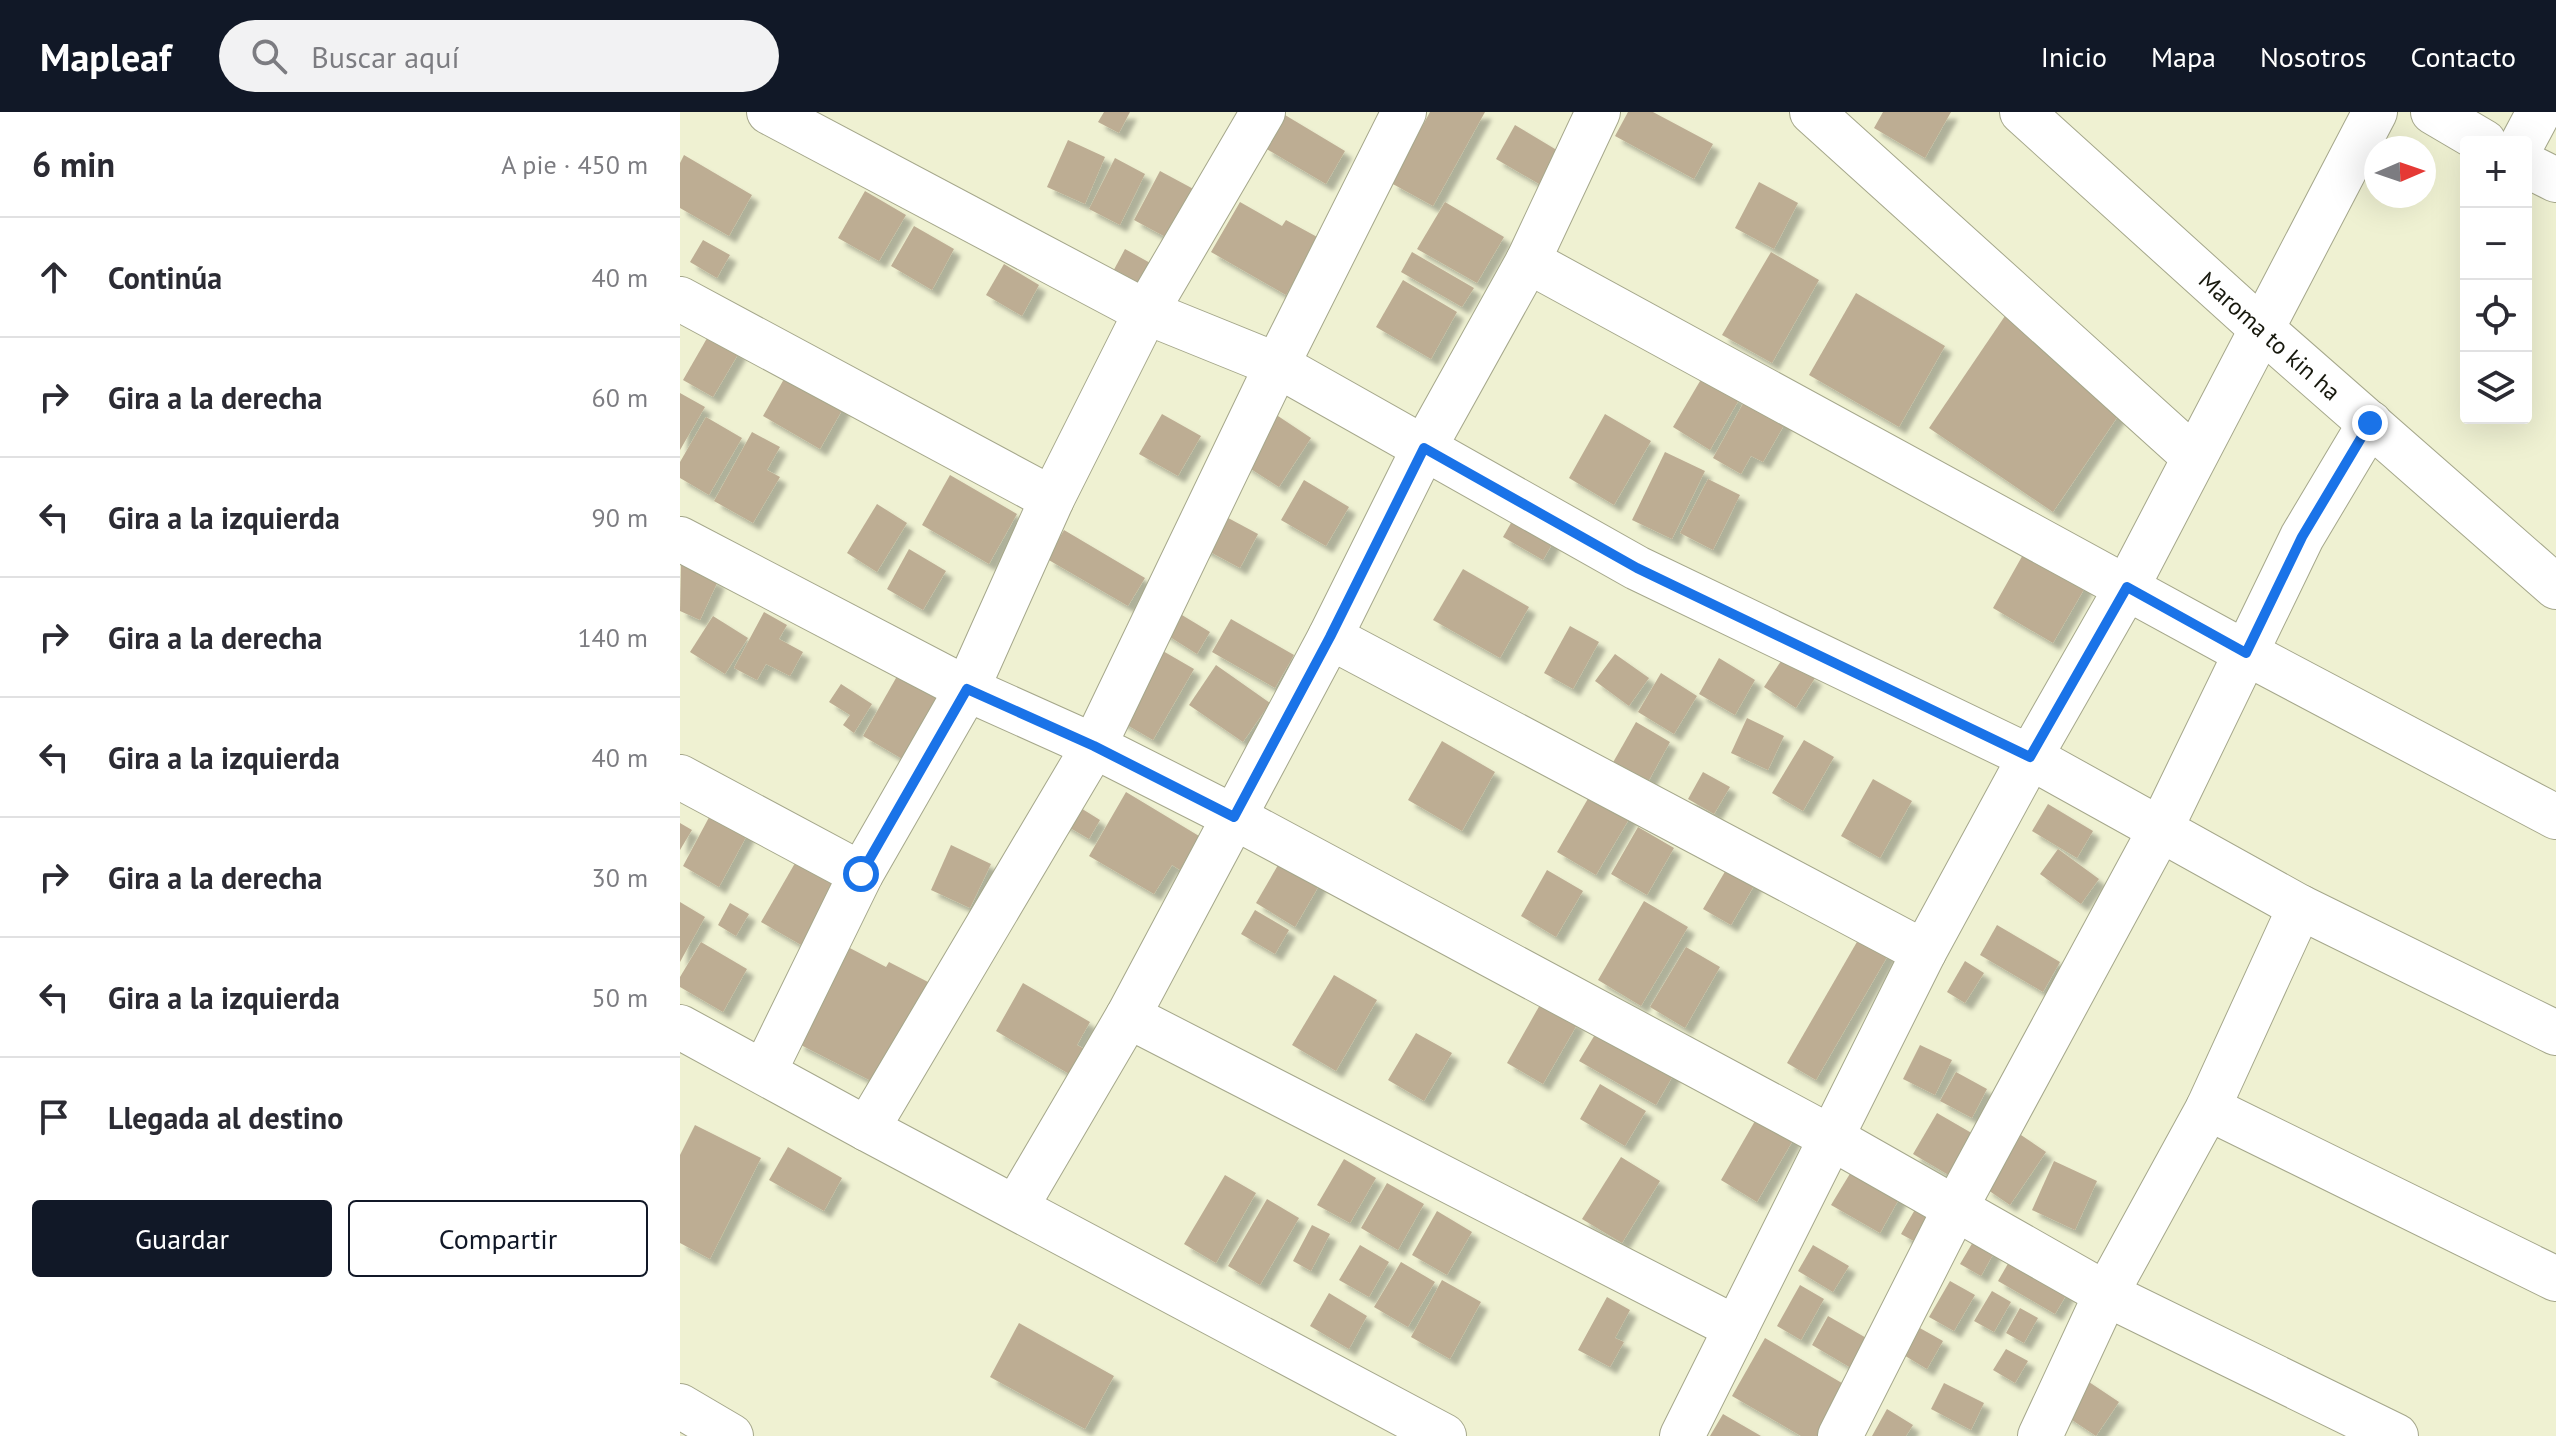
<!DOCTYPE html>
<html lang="es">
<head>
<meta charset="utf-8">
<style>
	:root { --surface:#fff; --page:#f2f2f3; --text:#2b2b33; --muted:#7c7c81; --line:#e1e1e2; --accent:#111827 }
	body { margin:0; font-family:"PT Sans",sans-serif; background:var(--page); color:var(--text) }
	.controls { position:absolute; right:24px; top:24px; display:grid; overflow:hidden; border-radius:8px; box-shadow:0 8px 32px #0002 }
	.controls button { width:72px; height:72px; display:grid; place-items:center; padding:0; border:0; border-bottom:2px solid var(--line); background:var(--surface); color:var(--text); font:40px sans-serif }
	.compass { position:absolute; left:1684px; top:24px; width:72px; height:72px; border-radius:50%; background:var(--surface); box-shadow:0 8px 32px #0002; rotate:88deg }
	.stop { position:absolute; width:24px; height:24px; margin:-18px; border:6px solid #1a73e8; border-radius:50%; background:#fff }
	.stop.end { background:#1a73e8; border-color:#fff; box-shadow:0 2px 8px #0008 }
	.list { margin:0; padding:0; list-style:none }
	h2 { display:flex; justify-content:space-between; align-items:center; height:104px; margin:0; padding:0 32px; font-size:34px }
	h2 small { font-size:26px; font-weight:400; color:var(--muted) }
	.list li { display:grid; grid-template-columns:52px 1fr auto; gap:24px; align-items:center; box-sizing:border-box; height:120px; padding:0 32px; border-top:2px solid var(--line) }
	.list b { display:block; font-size:30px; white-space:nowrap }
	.list em { font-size:26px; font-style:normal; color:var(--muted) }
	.actions { display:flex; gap:16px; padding:24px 32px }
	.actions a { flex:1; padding:18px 0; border:2px solid var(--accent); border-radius:8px; text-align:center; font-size:28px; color:var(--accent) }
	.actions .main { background:var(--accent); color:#fff }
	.icon { flex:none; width:44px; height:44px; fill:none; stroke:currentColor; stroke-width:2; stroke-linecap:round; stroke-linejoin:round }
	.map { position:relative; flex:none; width:1876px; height:1324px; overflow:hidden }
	header { display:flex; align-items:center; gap:48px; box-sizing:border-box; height:112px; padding:0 40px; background:var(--accent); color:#fff }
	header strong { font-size:38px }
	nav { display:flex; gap:44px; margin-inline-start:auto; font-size:28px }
	.search { width:560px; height:72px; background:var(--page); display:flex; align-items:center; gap:20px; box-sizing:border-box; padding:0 28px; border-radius:44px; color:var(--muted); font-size:30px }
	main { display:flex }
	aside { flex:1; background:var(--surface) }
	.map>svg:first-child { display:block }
</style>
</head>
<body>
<header>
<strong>Mapleaf</strong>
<div class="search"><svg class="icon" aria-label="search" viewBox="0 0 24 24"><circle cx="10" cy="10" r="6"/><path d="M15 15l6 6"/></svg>Buscar aquí</div>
<nav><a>Inicio</a><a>Mapa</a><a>Nosotros</a><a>Contacto</a></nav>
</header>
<main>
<aside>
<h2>6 min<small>A pie · 450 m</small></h2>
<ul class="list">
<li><svg class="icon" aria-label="ahead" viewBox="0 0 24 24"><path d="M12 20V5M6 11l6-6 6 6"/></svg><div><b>Continúa</b></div><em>40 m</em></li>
<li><svg class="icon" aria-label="right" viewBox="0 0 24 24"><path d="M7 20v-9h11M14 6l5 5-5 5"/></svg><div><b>Gira a la derecha</b></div><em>60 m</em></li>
<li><svg class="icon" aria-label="left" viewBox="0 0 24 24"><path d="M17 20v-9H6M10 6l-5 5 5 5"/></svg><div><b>Gira a la izquierda</b></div><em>90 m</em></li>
<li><svg class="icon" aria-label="right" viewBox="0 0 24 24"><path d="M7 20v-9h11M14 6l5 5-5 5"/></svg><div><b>Gira a la derecha</b></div><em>140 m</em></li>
<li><svg class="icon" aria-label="left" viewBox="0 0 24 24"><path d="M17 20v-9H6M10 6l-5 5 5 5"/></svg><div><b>Gira a la izquierda</b></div><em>40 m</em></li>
<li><svg class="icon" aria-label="right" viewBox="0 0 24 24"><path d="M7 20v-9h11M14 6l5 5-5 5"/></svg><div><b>Gira a la derecha</b></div><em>30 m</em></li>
<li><svg class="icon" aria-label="left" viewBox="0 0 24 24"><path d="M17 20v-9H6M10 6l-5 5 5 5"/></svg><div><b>Gira a la izquierda</b></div><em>50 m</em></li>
<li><svg class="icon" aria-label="arrive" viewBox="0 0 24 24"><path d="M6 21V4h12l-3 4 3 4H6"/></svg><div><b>Llegada al destino</b></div></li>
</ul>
<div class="actions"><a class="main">Guardar</a><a>Compartir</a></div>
</aside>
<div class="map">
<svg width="1876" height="1324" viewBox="0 0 1876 1324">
	<defs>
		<filter id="shadow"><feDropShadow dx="7" dy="7" stdDeviation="2" flood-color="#0004"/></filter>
	</defs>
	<rect width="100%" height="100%" fill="#eff1d2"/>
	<g fill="#bdad93" filter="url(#shadow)">
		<path d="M 424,0 L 450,0 L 439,21 L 418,10 Z"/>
		<path d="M 750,0 L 805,0 L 753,94 L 711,71 Z"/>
		<path d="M 948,0 L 973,0 L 1033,32 L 1014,67 L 935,24 Z"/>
		<path d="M 1203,0 L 1271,0 L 1245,46 L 1194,16 Z"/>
		<path d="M 605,3 L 665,39 L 646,72 L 585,36 Z"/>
		<path d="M 835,13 L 885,43 L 866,76 L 816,47 Z"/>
		<path d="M 388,28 L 425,45 L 405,92 L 367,75 Z"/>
		<path d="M 4,43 L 72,83 L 49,124 L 0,96 L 0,51 Z"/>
		<path d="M 435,46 L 465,62 L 440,113 L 409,97 Z"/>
		<path d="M 480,59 L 519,80 L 493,129 L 454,108 Z"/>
		<path d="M 1079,70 L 1118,91 L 1094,137 L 1055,116 Z"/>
		<path d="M 185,79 L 226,103 L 199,149 L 158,126 Z"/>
		<path d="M 560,90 L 602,114 L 606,108 L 639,126 L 606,183 L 531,140 Z"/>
		<path d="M 765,90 L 824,125 L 797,171 L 737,137 Z"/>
		<path d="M 234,114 L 274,137 L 252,178 L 211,154 Z"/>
		<path d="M 23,128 L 50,143 L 37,166 L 10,150 Z"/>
		<path d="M 445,137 L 481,157 L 464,188 L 429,167 Z"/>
		<path d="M 732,140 L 794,176 L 782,195 L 721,160 Z"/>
		<path d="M 1091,140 L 1139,168 L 1092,251 L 1042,223 Z"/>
		<path d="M 324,152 L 359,173 L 342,204 L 306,183 Z"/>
		<path d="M 723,168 L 777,200 L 751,247 L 696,215 Z"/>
		<path d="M 1176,181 L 1265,234 L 1219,315 L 1129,263 Z"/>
		<path d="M 1329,198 L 1453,282 L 1373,400 L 1249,316 Z"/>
		<path d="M 30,221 L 60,239 L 33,285 L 3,268 Z"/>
		<path d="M 112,253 L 169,286 L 140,337 L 83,304 Z"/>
		<path d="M 1023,264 L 1060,286 L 1030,338 L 993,315 Z"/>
		<path d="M 1070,279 L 1111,301 L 1083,350 L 1071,344 L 1061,362 L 1033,346 Z"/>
		<path d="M 0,281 L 25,295 L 0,338 Z"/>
		<path d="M 482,302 L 521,324 L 498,364 L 459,342 Z"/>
		<path d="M 595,302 L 631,326 L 599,375 L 563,352 Z"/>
		<path d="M 925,302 L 971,329 L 934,393 L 889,366 Z"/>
		<path d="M 26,305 L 62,326 L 29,383 L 0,366 L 0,350 Z"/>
		<path d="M 72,320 L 100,335 L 87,358 L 100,365 L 73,411 L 34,389 Z"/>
		<path d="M 985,340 L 1025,359 L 992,427 L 952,408 Z"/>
		<path d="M 270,363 L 337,402 L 309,452 L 242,413 Z"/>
		<path d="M 1028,367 L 1060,383 L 1033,438 L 1000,421 Z"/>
		<path d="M 624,368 L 669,395 L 646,434 L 601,408 Z"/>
		<path d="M 197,392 L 227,411 L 197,460 L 167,441 Z"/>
		<path d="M 537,400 L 578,422 L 560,456 L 519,434 Z"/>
		<path d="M 835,404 L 875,427 L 863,448 L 823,425 Z"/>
		<path d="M 384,418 L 465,466 L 448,494 L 367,447 Z"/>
		<path d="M 1349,432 L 1410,467 L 1373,531 L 1313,496 Z"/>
		<path d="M 229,437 L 266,459 L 243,498 L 207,477 Z"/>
		<path d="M 1,452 L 38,469 L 20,508 L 0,499 Z"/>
		<path d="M 783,457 L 849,495 L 820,546 L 753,508 Z"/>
		<path d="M 492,497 L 530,520 L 517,542 L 479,518 Z"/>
		<path d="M 84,500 L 107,513 L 99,527 L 123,540 L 110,564 L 86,552 L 77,568 L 54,556 Z"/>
		<path d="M 33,504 L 68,526 L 45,562 L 10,540 Z"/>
		<path d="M 551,507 L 614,543 L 595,576 L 532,540 Z"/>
		<path d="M 890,514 L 919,530 L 893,577 L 864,561 Z"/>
		<path d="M 476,535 L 514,557 L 473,628 L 435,606 Z"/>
		<path d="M 935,542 L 969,566 L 949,594 L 915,569 Z"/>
		<path d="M 1039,546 L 1075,568 L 1055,603 L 1019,582 Z"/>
		<path d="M 1103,546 L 1135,566 L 1116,596 L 1084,575 Z"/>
		<path d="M 536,553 L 590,591 L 563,630 L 509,593 Z"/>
		<path d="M 220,559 L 262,583 L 224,648 L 183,624 Z"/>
		<path d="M 981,561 L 1017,584 L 994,622 L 958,600 Z"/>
		<path d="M 161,572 L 192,592 L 174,621 L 163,613 L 170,603 L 149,590 Z"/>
		<path d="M 1067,606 L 1104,624 L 1088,658 L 1051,641 Z"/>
		<path d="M 956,610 L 990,630 L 962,681 L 927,661 Z"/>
		<path d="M 1124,628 L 1154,645 L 1123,699 L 1092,681 Z"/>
		<path d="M 762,629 L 815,660 L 782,719 L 728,688 Z"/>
		<path d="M 1023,660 L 1050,675 L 1034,702 L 1008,687 Z"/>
		<path d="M 1193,667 L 1232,689 L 1200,746 L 1161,724 Z"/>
		<path d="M 913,678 L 952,702 L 916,763 L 877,740 Z"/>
		<path d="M 446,680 L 519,724 L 500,758 L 492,753 L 474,782 L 409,744 Z"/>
		<path d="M 391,690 L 420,708 L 409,727 L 380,710 Z"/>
		<path d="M 1368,692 L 1413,719 L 1397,746 L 1352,719 Z"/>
		<path d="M 34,696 L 71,716 L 39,775 L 3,754 Z"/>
		<path d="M 0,711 L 12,718 L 0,738 Z"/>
		<path d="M 958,715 L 994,736 L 967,783 L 931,762 Z"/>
		<path d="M 271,733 L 311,752 L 290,796 L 251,778 Z"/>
		<path d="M 1378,737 L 1419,767 L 1401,792 L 1360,762 Z"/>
		<path d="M 122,739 L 164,763 L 123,834 L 81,810 Z"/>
		<path d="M 605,741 L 644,765 L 615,815 L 576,791 Z"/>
		<path d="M 1050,751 L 1078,767 L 1051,813 L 1023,797 Z"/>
		<path d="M 867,758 L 903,779 L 876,825 L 841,804 Z"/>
		<path d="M 964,789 L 1008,815 L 961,894 L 918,868 Z"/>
		<path d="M 0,790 L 25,805 L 0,850 Z"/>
		<path d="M 50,791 L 69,802 L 56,824 L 38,813 Z"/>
		<path d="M 575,798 L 609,818 L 595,842 L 561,822 Z"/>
		<path d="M 1317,813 L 1380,850 L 1363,880 L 1300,843 Z"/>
		<path d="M 1185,816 L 1214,833 L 1136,968 L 1107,951 Z"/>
		<path d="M 21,830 L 67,857 L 43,900 L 0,875 L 0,865 Z"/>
		<path d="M 166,834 L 206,855 L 209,850 L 250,871 L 199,973 L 117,931 Z"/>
		<path d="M 1006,835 L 1040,855 L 1005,916 L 970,895 Z"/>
		<path d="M 1285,849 L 1304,861 L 1285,891 L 1267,880 Z"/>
		<path d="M 654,863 L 697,888 L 656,959 L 612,933 Z"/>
		<path d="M 343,871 L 410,910 L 397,933 L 410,940 L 396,966 L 316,919 Z"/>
		<path d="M 861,891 L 898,911 L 863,972 L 827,951 Z"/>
		<path d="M 922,911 L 998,955 L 976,993 L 899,949 Z"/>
		<path d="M 736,921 L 772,941 L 744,989 L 708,968 Z"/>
		<path d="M 1240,933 L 1272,948 L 1255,983 L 1223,967 Z"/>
		<path d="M 1276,960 L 1307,977 L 1292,1006 L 1260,989 Z"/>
		<path d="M 920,972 L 966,999 L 945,1034 L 900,1007 Z"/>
		<path d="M 1257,1001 L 1295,1023 L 1272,1065 L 1233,1042 Z"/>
		<path d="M 1079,1002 L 1116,1023 L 1077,1090 L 1041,1068 Z"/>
		<path d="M 15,1013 L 81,1046 L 30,1147 L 0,1131 L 0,1043 Z"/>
		<path d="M 1341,1023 L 1366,1040 L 1330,1093 L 1305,1076 Z"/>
		<path d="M 108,1035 L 162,1066 L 144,1099 L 89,1068 Z"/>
		<path d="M 941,1045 L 980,1069 L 942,1131 L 902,1107 Z"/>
		<path d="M 664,1047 L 696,1066 L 670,1111 L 637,1093 Z"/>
		<path d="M 1374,1049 L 1417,1069 L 1395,1118 L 1352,1098 Z"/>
		<path d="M 1177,1050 L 1224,1078 L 1200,1121 L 1151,1093 Z"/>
		<path d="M 545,1063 L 576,1081 L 536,1151 L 504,1132 Z"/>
		<path d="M 707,1071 L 744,1092 L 718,1138 L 681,1116 Z"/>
		<path d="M 587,1087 L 619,1106 L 580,1173 L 548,1154 Z"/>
		<path d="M 1237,1094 L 1254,1105 L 1239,1132 L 1221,1122 Z"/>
		<path d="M 757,1099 L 792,1120 L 767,1163 L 732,1143 Z"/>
		<path d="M 632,1113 L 650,1122 L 631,1159 L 613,1149 Z"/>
		<path d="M 1300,1118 L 1320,1130 L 1301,1164 L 1280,1152 Z"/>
		<path d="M 680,1133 L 709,1150 L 689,1185 L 659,1168 Z"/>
		<path d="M 1133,1133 L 1169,1154 L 1153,1180 L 1118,1159 Z"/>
		<path d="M 1337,1136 L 1394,1170 L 1375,1202 L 1318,1169 Z"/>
		<path d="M 721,1150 L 755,1170 L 728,1215 L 694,1195 Z"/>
		<path d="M 762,1168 L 801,1190 L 770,1247 L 731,1225 Z"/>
		<path d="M 1270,1169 L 1295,1183 L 1274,1219 L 1249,1205 Z"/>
		<path d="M 1120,1173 L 1144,1187 L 1121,1228 L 1097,1214 Z"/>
		<path d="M 1312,1179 L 1331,1190 L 1314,1220 L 1294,1209 Z"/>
		<path d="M 649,1181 L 687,1204 L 669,1237 L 630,1214 Z"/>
		<path d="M 927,1185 L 950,1198 L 935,1226 L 944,1230 L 930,1255 L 898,1238 Z"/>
		<path d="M 1340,1196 L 1358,1206 L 1344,1231 L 1326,1221 Z"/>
		<path d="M 1148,1204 L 1188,1227 L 1171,1256 L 1132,1233 Z"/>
		<path d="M 339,1211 L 434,1264 L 405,1317 L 310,1265 Z"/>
		<path d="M 1238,1215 L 1263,1229 L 1247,1257 L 1222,1242 Z"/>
		<path d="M 1085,1226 L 1167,1274 L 1138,1324 L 1121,1324 L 1052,1284 Z"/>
		<path d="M 1326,1237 L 1348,1249 L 1335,1271 L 1313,1258 Z"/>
		<path d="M 1400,1264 L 1439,1290 L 1416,1324 L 1377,1298 Z"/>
		<path d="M 1264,1271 L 1304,1291 L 1291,1318 L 1251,1297 Z"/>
		<path d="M 1207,1297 L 1233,1313 L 1226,1324 L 1192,1324 Z"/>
		<path d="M 1043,1302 L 1081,1324 L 1030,1324 Z"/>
	</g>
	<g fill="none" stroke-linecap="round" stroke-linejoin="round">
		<g stroke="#a5a78b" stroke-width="46">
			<g id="minor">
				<path d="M 89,0 L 466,200 L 597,253 L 957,456 L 1350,645 L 1620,795 L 1876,921"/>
				<path d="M 1132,0 L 1514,345"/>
				<path id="s1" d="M 1342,0 L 1583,218 L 1876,475"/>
				<path d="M 1753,0 L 1804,30"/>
				<path d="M 1843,30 L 1859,0"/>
				<path d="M 1846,53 L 1876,68"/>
				<path d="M 848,149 L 1566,541 L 1876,705"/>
				<path d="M 0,187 L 372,387"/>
				<path d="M 0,427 L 287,577 L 414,634 L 554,705 L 1150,1025 L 1426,1182 L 1716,1324"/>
				<path d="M 650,525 L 1244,840"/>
				<path d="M 0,665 L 181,762"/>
				<path d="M 448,904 L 1056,1216"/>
				<path d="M 0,915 L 187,1017 L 764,1324"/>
				<path d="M 84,960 L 181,762 L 287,577 L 372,387 L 466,200 L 583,0"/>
				<path d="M 1528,996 L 1876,1167"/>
				<path d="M 187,1017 L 414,634 L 597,253 L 724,0"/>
				<path d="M 336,1095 L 448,904 L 650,525 L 744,336 L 848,149 L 918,0"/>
				<path d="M 0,1294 L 51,1324"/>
				<path d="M 1002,1324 L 1244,840 L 1350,645 L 1447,475 L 1695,0"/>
				<path d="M 1160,1324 L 1276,1095 L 1480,718 L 1622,425 L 1690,311"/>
				<path d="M 1360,1324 L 1426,1182 L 1528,996 L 1620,795"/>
			</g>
		</g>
		<use href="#minor" stroke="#fff" stroke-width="44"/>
	</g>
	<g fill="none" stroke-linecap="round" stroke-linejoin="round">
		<path stroke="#1a73e8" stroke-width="10" d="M 181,762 L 287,577 L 414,634 L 554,705 L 650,525 L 744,336 L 957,456 L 1350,645 L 1447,475 L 1566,541 L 1622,425 L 1690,311"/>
	</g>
	<g text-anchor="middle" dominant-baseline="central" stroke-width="6" stroke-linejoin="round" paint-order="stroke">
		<g font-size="24" fill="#17180d" stroke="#fcfee0">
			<text stroke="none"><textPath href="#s1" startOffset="334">Maroma to kin ha</textPath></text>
		</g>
	</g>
</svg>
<div class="controls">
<button>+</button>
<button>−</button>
<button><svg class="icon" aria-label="locate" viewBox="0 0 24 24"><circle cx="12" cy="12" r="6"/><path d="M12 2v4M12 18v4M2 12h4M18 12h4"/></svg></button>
<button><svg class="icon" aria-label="layers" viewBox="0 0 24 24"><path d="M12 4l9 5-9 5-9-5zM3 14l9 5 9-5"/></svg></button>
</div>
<svg class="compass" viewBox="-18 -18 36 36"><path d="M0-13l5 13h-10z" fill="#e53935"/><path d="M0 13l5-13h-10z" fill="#7c7c81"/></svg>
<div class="stop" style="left:181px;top:762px"></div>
<div class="stop end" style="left:1690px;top:311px"></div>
</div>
</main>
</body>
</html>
